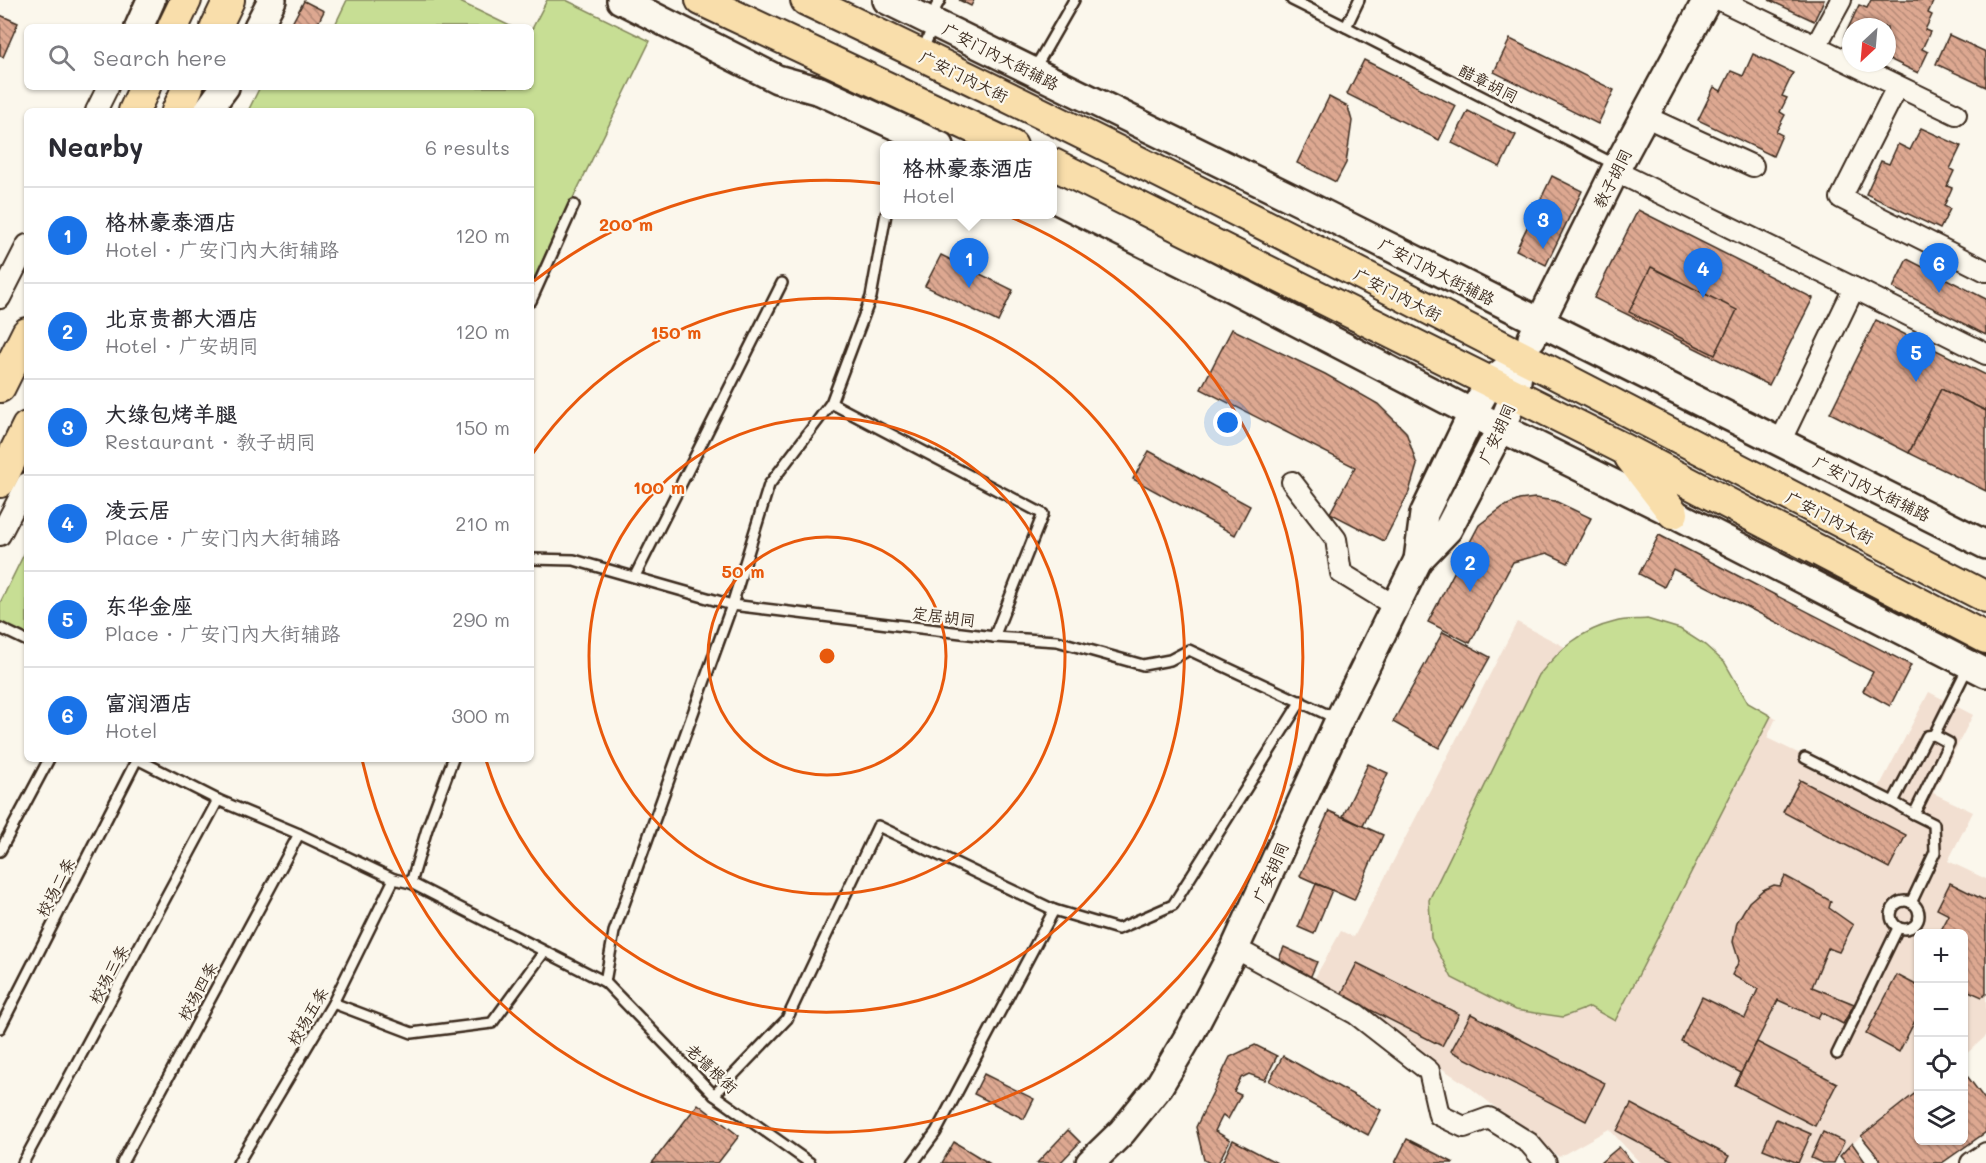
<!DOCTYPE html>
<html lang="en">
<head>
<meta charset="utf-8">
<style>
	:root { --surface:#fff; --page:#f7f7f7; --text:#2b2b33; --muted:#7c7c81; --line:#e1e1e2; --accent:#1a73e8 }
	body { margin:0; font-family:Mali,"LXGW WenKai TC",sans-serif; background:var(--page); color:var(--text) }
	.controls { position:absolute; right:18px; bottom:18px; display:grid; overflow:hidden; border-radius:9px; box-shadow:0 2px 4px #0004 }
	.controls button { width:54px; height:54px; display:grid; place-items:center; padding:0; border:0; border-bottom:2px solid var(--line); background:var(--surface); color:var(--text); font:30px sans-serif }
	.compass { position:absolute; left:1842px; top:18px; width:54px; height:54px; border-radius:50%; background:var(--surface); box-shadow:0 2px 4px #0004; rotate:206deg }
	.you { position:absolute; left:1228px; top:423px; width:21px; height:21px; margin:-15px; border:4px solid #fff; border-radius:50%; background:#1a73e8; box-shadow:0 0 0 9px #1a73e833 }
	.badge { display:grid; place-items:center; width:39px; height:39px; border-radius:50%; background:var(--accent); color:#fff; font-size:20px; font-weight:700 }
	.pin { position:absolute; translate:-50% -50px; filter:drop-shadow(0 2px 3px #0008) }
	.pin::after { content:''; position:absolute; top:32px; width:21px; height:18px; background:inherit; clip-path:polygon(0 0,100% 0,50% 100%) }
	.popup { position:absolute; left:880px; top:141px; width:177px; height:78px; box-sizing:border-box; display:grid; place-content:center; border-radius:9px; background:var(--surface); filter:drop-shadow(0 2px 4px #0005); font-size:20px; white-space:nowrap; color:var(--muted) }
	.popup b { font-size:22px; color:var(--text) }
	.popup::after { content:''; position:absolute; left:50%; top:100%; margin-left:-12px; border:12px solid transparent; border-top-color:var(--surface) }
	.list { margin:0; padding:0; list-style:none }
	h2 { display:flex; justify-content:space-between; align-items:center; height:78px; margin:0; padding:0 24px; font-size:26px }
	h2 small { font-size:20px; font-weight:400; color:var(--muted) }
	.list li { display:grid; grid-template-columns:39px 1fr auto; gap:18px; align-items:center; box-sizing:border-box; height:96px; padding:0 24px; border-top:2px solid var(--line) }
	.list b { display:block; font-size:22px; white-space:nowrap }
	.list p { margin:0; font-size:20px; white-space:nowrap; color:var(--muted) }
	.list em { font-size:20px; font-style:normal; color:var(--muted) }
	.icon { flex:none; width:33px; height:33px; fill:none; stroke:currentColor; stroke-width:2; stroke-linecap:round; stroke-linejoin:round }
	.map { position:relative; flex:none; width:1986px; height:1163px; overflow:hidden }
	.search { position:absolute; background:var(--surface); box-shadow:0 2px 4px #0004; left:24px; top:24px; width:510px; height:66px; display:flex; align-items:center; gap:15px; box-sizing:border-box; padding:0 21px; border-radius:9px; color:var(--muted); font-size:22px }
	.panel { position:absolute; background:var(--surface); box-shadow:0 2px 4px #0004; left:24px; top:108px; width:510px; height:654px; border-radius:9px }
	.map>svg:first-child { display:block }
</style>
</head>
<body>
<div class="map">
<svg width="1986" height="1163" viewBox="0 0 1986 1163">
	<defs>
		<pattern id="building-back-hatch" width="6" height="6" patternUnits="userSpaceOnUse" patternTransform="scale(1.5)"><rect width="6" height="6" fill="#dda891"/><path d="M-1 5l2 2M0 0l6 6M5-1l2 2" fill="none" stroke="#b48976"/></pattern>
	</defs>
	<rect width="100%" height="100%" fill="#fbf7ec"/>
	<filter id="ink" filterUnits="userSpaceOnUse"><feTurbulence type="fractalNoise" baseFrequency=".0167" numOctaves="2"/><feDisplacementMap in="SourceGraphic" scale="12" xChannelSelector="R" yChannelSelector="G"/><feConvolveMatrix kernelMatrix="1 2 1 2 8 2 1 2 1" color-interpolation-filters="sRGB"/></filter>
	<g filter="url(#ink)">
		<path fill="#f2dfd1" d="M 1648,619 L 1680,629 L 1705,645 L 1725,663 L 1748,703 L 1776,718 L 1767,738 L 1877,791 L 1929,692 L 1973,715 L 1933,793 L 1973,812 L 1948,861 L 1986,879 L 1986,1036 L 1964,1056 L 1964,934 L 1918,934 L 1918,1091 L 1828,1163 L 1640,1163 L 1609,1129 L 1559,1157 L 1467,1085 L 1312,983 L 1341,931 L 1354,937 L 1517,622 L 1565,647 L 1585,633 L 1615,621 Z"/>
		<g fill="#c7de94" stroke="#818459" stroke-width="1.5">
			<path d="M 347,0 L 456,0 L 512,27 L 334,27 Z"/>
			<path d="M 547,0 L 566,0 L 650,41 L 531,284 L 531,111 L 248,111 L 260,87 L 531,87 L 531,31 Z"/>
			<path d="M 27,548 L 27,636 L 0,623 L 0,603 Z"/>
			<path d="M 1647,619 L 1680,629 L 1705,645 L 1725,663 L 1748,703 L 1771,716 L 1615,1021 L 1590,1007 L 1563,1017 L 1515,1010 L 1452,978 L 1431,938 L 1429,900 L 1539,675 C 1560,649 1581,630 1615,622 C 1625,619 1637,620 1647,619 Z"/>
		</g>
		<g fill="url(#building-back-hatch)" stroke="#3b2a1e" stroke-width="1.5">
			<path d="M 959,0 L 974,0 L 971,6 Z"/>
			<path d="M 1769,0 L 1824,0 L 1814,21 Z"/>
			<path d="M 1871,0 L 1934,0 L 1928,13 L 1932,15 L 1925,30 L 1930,32 L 1922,49 L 1928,52 L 1918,73 L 1887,58 L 1887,27 L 1851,27 L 1851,41 L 1844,37 L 1859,5 L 1867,8 Z"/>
			<path d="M 304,1 L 324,11 L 316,27 L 290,27 Z"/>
			<path d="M 0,15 L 18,23 L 3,57 L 0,56 Z"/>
			<path d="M 1949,35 L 1986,52 L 1986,87 L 1936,64 Z"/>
			<path d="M 1510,39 L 1614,90 L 1598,124 L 1494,72 Z"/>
			<path d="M 1753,54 L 1793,73 L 1782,96 L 1787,98 L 1780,112 L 1785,115 L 1776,132 L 1782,135 L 1773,156 L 1698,120 L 1714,87 L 1721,91 L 1731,71 L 1743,76 Z"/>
			<path d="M 1364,60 L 1456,106 L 1439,140 L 1347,94 Z"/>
			<path d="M 1329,97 L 1348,107 L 1352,121 L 1346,163 L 1336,182 L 1297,163 Z"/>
			<path d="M 1468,111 L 1516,135 L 1500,167 L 1452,143 Z"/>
			<path d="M 1921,128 L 1961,146 L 1950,169 L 1954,171 L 1947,186 L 1952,188 L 1944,206 L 1950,209 L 1940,229 L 1866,194 L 1881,161 L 1889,164 L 1898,144 L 1910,150 Z"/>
			<path d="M 1552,176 L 1582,191 L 1546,265 L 1516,250 Z"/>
			<path d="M 1638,210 L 1813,298 L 1769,385 L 1594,298 Z"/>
			<path d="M 941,255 L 1013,290 L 998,322 L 925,286 Z"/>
			<path d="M 1907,259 L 1986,299 L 1986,335 L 1893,288 Z"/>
			<path d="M 1651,267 L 1737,310 L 1715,355 L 1629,312 Z"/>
			<path d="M 1876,320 L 1986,375 L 1986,411 L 1941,389 L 1909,453 L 1830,413 Z"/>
			<path d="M 1232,329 L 1325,374 L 1378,404 L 1406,432 L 1417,465 L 1409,492 L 1384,541 L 1330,513 L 1355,467 L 1201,389 Z"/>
			<path d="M 1941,389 L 1986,411 L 1986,491 L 1909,453 Z"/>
			<path d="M 1149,451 L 1250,506 L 1235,535 L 1133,479 Z"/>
			<path d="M 1535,498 L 1555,501 L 1591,518 L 1568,563 L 1547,553 L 1513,562 L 1470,643 L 1428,622 L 1479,525 L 1503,507 L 1519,500 Z"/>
			<path d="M 1659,535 L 1911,665 L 1890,706 L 1863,691 L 1873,672 L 1673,569 L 1664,587 L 1639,574 Z"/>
			<path d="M 1443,632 L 1490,657 L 1439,748 L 1393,722 Z"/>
			<path d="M 1368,764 L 1388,773 L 1363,826 L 1343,816 Z"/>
			<path d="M 1800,780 L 1906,835 L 1889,868 L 1783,812 Z"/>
			<path d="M 1329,811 L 1383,835 L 1354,900 L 1300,876 Z"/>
			<path d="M 1785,876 L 1831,901 L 1829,908 L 1853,925 L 1839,952 L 1828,948 L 1812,987 L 1854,1004 L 1843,1024 L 1821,1012 L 1818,1018 L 1778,1000 L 1741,1073 L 1681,1041 L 1702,997 L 1745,1018 L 1758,989 L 1732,975 L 1739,961 L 1733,942 L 1737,922 L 1749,902 L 1763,890 L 1774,885 L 1780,886 Z"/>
			<path d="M 1950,883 L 1986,901 L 1986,994 L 1982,997 L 1964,989 L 1964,934 L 1939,934 L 1949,915 L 1937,909 Z"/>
			<path d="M 1316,884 L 1332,890 L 1314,934 L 1298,927 Z"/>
			<path d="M 1284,947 L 1317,962 L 1310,978 L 1277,963 Z"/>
			<path d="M 1357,963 L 1459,1014 L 1442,1046 L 1341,995 Z"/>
			<path d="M 1897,975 L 1918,986 L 1918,1015 L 1899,1052 L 1866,1034 Z"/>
			<path d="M 1471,1014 L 1605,1083 L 1586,1121 L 1451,1051 Z"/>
			<path d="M 1757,1042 L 1837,1083 L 1815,1126 L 1735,1085 Z"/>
			<path d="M 1255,1045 L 1277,1056 L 1265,1080 L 1249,1074 L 1241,1078 L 1234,1092 L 1241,1095 L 1228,1119 L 1223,1115 L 1215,1131 L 1230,1140 L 1218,1163 L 1210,1163 L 1204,1160 L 1196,1127 L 1230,1057 Z"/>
			<path d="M 1283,1056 L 1381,1110 L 1368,1135 L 1269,1081 Z"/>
			<path d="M 1964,1072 L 1986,1101 L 1986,1132 L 1942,1163 L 1883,1163 L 1861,1136 L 1918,1091 L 1918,1140 L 1964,1140 Z"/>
			<path d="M 984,1074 L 1034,1099 L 1024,1119 L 974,1094 Z"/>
			<path d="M 698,1104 L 739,1136 L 718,1163 L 652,1163 Z"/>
			<path d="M 1631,1104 L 1729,1156 L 1725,1163 L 1677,1163 L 1617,1131 Z"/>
			<path d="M 1776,1119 L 1811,1134 L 1798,1163 L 1763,1149 Z"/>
			<path d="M 1068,1130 L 1080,1142 L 1060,1163 L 1037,1163 Z"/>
			<path d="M 1823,1132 L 1844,1142 L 1834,1163 L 1822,1163 L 1811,1158 Z"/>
			<path d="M 1407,1139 L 1454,1163 L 1395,1163 Z"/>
			<path d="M 1233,1140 L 1277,1163 L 1222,1163 Z"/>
			<path d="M 954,1142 L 989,1163 L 942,1163 Z"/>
			<path d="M 1852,1143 L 1866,1163 L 1846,1163 L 1840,1156 Z"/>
			<path d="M 1619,1147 L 1633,1163 L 1600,1163 Z"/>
		</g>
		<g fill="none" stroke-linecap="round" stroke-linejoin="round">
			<g stroke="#3b2a1e" stroke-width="14">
				<g id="lane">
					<path d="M 1292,0 L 1346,27 L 1359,0"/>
					<path d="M 1346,27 L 1616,165"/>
					<path d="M 922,52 L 934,23 L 936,7 L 940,0"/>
					<path d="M 1035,68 L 1074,0"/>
					<path d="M 531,301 L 574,205"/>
					<path d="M 831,403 L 1043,514 L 994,637"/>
					<path d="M 531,559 L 574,560 L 732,605 L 994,637 L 1057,641 L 1143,665 L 1170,660 L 1189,650 L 1337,719"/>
					<path d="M 635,576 L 782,283"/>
					<path d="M 0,628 L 27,641"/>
					<path d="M 1934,735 L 1949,743 L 1914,814 L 1893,802 L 1927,736 Z"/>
					<path d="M 1934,735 L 1968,667"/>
					<path d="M 1805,758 L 1893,802"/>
					<path d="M 137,759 L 218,800 L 299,834 L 394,879 L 411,883 L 605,982 L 614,932 L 732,605 L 769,485 L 831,403 L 871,297 L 886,214"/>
					<path d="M 0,851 L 49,759"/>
					<path d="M 411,883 L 427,829 L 453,759"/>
					<circle cx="1905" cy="915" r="14"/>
					<path d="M 1911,903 L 1935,852 L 1934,824 L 1914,814"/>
					<path d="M 605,982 L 714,1095 L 810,1163"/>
					<path d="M 333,1003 L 412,1033 L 492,1023 L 544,952"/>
					<path d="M 0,1028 L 137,759"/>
					<path d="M 1837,1054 L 1898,928"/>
					<path d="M 714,1095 L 787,1019 L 878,826 L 1054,910 L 1118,929 L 1173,905 L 1301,701"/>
					<path d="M 23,1163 L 218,800"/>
					<path d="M 122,1163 L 299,834"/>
					<path d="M 238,1163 L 333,1003 L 394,879"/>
					<path d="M 913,1163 L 936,1132 L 1054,910"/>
				</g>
			</g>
			<g stroke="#3b2a1e" stroke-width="24">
				<g id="street">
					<path d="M 1720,0 L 1956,114"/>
					<path d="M 1816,46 L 1841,0"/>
					<path d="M 1897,87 L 1841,198 L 1986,271"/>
					<path d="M 96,111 L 108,87"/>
					<path d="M 1644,116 L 1753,166"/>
					<path d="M 1615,171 L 1854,288"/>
					<path d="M 0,298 L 27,245"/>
					<path d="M 1780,442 L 1854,288 L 1986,354"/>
					<path d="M 1292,482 L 1336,539 L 1341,573 L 1395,606"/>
					<path d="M 0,535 L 27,483"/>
					<path d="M 1235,948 L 1356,1014 L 1429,1071 L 1439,1115 L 1464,1127 L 1489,1118 L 1529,1143 L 1546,1163"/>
					<path d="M 1971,1163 L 1986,1153"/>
				</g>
			</g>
			<g stroke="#3b2a1e" stroke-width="32">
				<g id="secondary">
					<path d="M 621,0 L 777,79 L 820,91 L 940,146"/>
					<path d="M 887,0 L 1302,203 L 1986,545"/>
					<path d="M 139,27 L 151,0"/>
					<path d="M 258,27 L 272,0"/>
					<path d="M 207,111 L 225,87"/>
					<path d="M 1053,198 L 1187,265 L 1501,428 L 1673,513 L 1986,673"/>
					<path d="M 1532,338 L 1618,165 L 1707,0"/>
					<path d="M 1418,560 L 1448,529 L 1501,428 L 1515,394 L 1518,374"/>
					<path d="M 1090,1163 L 1122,1132 L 1159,1086 L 1190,1034 L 1235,948 L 1339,720 L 1418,560 L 1424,514 L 1473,412 L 1490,382 L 1522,357"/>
				</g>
			</g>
			<g stroke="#3b2a1e" stroke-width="34">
				<g id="primary">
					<path d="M 701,0 L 1012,146"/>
					<path d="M 806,0 C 1205,188 1594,395 1986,597"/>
					<path d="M 173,27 L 186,0"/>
					<path d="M 216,27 L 229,0"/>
					<path d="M 134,111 L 145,87"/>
					<path d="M 177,111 L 188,87"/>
					<path d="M 1053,164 L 1624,449 L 1986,638"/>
					<path d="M 0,387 L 27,333"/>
					<path d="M 1630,457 L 1673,513"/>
					<path d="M 0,482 L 27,427"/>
				</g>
			</g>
			<use href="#lane" stroke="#fbf7ec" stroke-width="9"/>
			<use href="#street" stroke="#fbf7ec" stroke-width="20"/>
			<use href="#secondary" stroke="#fbf7ec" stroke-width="27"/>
			<use href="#primary" stroke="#f9deab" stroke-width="30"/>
		</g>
	</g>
	<g fill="none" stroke="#e8590c" stroke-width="3">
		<circle cx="827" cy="656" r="119"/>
		<circle cx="827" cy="656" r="238"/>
		<path d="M531 456A357 357 0 1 1 486 760"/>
		<path d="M534 281A476 476 0 1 1 362 759"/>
	</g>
	<g text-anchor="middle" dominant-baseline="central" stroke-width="4.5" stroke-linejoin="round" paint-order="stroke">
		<g font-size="16" fill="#3b2a1e" stroke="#fbf7ec">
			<text transform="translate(1001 56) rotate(27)">广安门内大街辅路</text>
			<text transform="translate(964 76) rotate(26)">广安门内大街</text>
			<text transform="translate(1489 83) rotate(27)">醋章胡同</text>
			<text transform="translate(1612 178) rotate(-63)">教子胡同</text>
			<text transform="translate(1437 271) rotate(27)">广安门内大街辅路</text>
			<text transform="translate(1398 294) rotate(27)">广安门内大街</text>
			<text transform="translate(1496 433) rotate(-65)">广安胡同</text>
			<text transform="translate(1872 488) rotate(26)">广安门内大街辅路</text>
			<text transform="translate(1830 517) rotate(27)">广安门内大街</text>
			<text transform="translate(944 616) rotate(7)">定居胡同</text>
			<text transform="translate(1270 872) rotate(-66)">广安胡同</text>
			<text transform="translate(55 887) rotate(-63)">校场二条</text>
			<text transform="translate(108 974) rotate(-62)">校场三条</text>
			<text transform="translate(197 991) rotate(-62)">校场四条</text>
			<text transform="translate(307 1016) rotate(-60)">校场五条</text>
			<text transform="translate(712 1068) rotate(43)">老墙根街</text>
		</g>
	</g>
	<circle cx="827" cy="656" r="9" fill="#e8590c" stroke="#fbf7ec" stroke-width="3"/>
	<g font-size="18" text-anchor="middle" font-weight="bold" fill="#e8590c" stroke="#fbf7ec" stroke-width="4.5" stroke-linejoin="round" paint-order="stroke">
		<text x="626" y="231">200 m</text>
		<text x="676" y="339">150 m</text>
		<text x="659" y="494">100 m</text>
		<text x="743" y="578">50 m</text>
	</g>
</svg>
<div class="controls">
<button>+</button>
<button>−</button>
<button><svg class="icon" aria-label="locate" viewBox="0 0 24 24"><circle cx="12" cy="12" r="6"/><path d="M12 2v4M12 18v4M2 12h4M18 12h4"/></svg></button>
<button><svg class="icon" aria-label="layers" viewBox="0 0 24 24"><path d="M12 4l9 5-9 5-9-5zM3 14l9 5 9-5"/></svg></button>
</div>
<svg class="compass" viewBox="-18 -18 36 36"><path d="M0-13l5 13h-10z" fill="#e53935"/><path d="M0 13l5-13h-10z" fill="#7c7c81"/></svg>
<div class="you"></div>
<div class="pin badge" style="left:969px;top:288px">1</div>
<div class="popup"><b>格林豪泰酒店</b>Hotel</div>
<div class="pin badge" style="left:1470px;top:592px">2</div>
<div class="pin badge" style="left:1543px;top:249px">3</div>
<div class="pin badge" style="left:1703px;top:298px">4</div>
<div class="pin badge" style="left:1916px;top:382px">5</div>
<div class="pin badge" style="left:1939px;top:293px">6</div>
<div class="search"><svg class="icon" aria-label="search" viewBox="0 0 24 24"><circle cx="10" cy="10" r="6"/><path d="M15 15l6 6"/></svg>Search here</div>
<section class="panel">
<h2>Nearby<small>6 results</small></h2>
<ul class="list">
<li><span class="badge">1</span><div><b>格林豪泰酒店</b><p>Hotel · 广安门内大街辅路</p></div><em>120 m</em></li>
<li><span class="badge">2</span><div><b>北京贵都大酒店</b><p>Hotel · 广安胡同</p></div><em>120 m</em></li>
<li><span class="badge">3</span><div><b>大绿包烤羊腿</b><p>Restaurant · 教子胡同</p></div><em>150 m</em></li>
<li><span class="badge">4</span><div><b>凌云居</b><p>Place · 广安门内大街辅路</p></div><em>210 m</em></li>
<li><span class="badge">5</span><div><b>东华金座</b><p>Place · 广安门内大街辅路</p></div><em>290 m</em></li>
<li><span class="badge">6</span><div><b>富润酒店</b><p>Hotel</p></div><em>300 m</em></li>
</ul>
</section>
</div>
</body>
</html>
